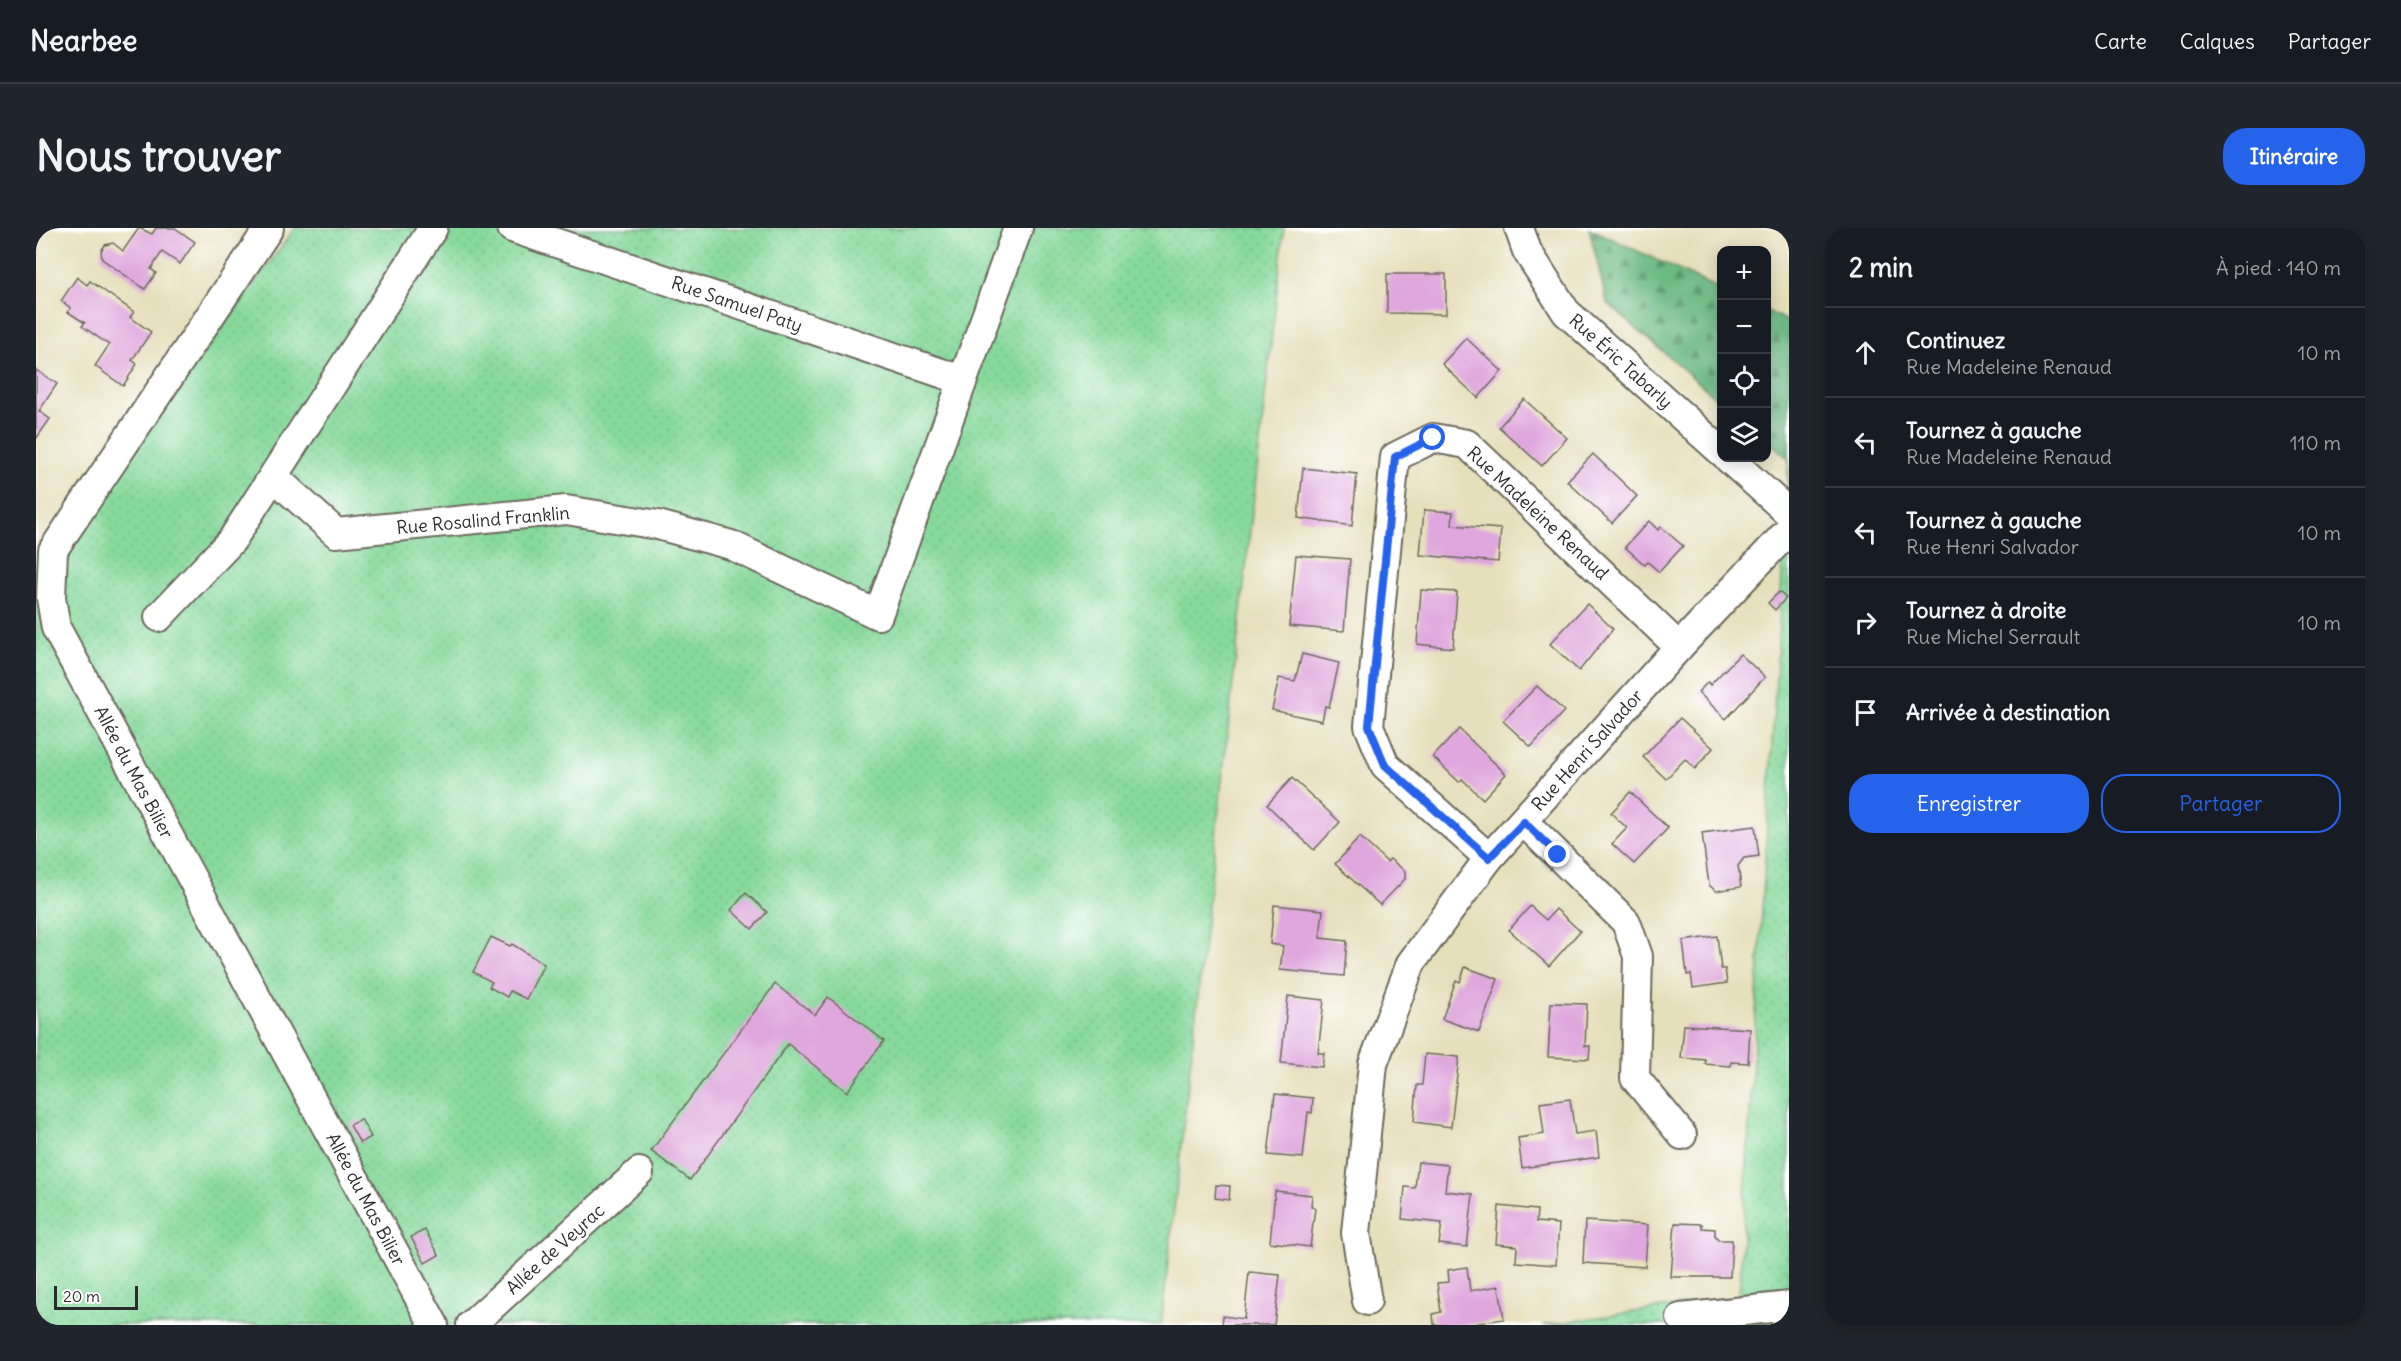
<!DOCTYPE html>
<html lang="fr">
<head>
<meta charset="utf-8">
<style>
	:root { --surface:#171b24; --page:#20242c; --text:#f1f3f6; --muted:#9ea1a6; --line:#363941; --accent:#2563eb }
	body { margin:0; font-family:Delius,sans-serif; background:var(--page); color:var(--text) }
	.controls { position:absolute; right:18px; top:18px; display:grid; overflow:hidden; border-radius:12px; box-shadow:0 3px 15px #0003 }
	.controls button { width:54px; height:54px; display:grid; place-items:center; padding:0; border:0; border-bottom:2px solid var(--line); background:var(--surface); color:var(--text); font:30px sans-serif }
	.scale { position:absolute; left:18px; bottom:15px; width:84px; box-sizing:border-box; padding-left:6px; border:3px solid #2b2b2b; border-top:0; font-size:16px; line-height:21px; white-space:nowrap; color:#2b2b2b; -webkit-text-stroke:4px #fff; paint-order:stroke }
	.stop { position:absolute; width:18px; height:18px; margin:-14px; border:4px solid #2563eb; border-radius:50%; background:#fff }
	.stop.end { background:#2563eb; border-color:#fff; box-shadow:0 2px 6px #0008 }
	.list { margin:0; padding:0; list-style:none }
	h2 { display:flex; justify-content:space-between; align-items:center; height:78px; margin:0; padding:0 24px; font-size:26px }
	h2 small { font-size:20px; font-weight:400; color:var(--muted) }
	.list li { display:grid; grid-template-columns:39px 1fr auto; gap:18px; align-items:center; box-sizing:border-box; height:90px; padding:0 24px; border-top:2px solid var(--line) }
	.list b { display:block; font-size:22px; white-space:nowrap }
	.list p { margin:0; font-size:20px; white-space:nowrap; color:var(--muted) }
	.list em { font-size:20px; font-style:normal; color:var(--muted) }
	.actions { display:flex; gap:12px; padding:18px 24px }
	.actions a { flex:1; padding:14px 0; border:2px solid var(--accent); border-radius:24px; text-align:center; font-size:21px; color:var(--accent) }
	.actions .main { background:var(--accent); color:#fff }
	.icon { flex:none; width:33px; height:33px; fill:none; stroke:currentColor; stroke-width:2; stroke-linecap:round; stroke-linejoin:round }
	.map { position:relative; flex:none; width:1753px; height:1097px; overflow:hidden; border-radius:24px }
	header { display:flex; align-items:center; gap:36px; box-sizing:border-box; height:84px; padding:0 30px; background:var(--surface); border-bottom:2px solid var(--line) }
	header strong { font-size:28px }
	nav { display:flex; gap:33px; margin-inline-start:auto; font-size:21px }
	.intro { display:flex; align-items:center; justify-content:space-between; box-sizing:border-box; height:144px; padding:0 36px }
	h1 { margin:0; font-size:42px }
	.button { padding:15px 27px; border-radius:24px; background:var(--accent); color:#fff; font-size:21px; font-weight:700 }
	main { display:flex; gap:36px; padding:0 36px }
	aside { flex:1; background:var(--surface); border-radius:24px; box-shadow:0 3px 15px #0003 }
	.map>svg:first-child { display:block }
</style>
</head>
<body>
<header>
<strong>Nearbee</strong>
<nav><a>Carte</a><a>Calques</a><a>Partager</a></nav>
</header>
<div class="intro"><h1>Nous trouver</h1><a class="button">Itinéraire</a></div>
<main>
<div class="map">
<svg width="1753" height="1097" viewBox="0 0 1753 1097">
	<defs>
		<pattern id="green-dots" width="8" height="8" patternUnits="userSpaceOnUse" patternTransform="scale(1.5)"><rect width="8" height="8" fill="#86d99b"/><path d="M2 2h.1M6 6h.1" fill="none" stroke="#74ba86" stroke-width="1.8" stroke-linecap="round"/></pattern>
		<pattern id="forest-firs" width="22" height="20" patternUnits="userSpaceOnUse" patternTransform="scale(1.5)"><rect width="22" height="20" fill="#6cb983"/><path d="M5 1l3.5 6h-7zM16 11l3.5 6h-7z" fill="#59976b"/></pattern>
	</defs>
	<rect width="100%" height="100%" fill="#fff"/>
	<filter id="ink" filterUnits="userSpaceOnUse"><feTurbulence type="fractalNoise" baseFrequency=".0167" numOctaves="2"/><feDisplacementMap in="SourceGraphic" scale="12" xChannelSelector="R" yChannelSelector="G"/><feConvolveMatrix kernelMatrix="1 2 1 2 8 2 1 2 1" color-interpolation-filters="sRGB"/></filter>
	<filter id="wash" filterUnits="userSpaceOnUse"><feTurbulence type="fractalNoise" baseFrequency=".008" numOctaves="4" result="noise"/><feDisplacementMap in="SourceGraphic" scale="24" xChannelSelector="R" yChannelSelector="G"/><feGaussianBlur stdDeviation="1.35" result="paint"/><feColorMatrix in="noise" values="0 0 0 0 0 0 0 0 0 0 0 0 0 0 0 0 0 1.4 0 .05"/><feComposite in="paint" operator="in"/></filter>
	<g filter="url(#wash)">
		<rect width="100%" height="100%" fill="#e6dfbb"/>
		<g fill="url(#green-dots)" stroke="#588263" stroke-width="1.5">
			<path d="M 259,0 L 1248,0 L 1125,1097 L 0,1097 L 0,356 Z"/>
			<path d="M 1753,231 L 1753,1097 L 1507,1097 L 1703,1069 Z"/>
		</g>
		<g fill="url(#forest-firs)" stroke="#4c7257" stroke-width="1.5">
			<path d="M 1553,0 L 1685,62 L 1685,174 L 1571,75 Z"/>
			<path d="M 1731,83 L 1753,94 L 1753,231 L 1731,212 Z"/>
		</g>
		<g id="blocks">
			<g fill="#dfa7dd">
				<path d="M 103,0 L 116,6 L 120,0 L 139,0 L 159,14 L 144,36 L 126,24 L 115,41 L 120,45 L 109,61 L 66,31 L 65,23 L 69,17 L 77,15 L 87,23 Z"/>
				<path d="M 1351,46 L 1410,46 L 1410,86 L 1351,85 Z"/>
				<path d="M 41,49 L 51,57 L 54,53 L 98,84 L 94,89 L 115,104 L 96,132 L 101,136 L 87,158 L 59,138 L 73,117 L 46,98 L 49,95 L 32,84 L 35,80 L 25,73 Z"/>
				<path d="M 1430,110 L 1466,143 L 1442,170 L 1406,136 Z"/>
				<path d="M 0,142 L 21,156 L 3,183 L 14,191 L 0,211 Z"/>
				<path d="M 1488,171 L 1531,210 L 1506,238 L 1463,199 Z"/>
				<path d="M 1557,226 L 1601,268 L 1576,295 L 1531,253 Z"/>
				<path d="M 1267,240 L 1321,246 L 1316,298 L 1262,290 Z"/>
				<path d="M 1388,282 L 1417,284 L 1416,297 L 1465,301 L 1462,334 L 1384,327 Z"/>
				<path d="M 1613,293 L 1622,302 L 1625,299 L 1647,318 L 1623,344 L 1612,334 L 1609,337 L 1589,319 Z"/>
				<path d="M 1260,327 L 1314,331 L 1308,403 L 1253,398 Z"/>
				<path d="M 1385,362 L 1421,364 L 1417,420 L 1381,416 Z"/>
				<path d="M 1743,364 L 1750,370 L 1739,382 L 1732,375 Z"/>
				<path d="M 1551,376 L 1577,401 L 1543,443 L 1514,416 Z"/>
				<path d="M 1266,426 L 1303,435 L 1293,479 L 1289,478 L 1286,493 L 1236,482 L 1243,450 L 1259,453 Z"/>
				<path d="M 1704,426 L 1729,449 L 1690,491 L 1662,464 L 1672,454 L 1674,457 Z"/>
				<path d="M 1501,458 L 1528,483 L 1495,519 L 1467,493 Z"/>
				<path d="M 1644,490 L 1677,520 L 1659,541 L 1649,531 L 1630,551 L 1607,529 Z"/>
				<path d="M 1423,501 L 1470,546 L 1447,571 L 1426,551 L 1423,554 L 1397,529 Z"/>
				<path d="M 1256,550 L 1304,594 L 1278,622 L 1231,577 Z"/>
				<path d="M 1594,564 L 1632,600 L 1598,636 L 1576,616 L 1591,600 L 1575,585 Z"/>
				<path d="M 1719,598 L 1723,628 L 1708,630 L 1702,638 L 1705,659 L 1680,663 L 1673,657 L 1666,605 Z"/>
				<path d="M 1324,609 L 1351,634 L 1354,631 L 1369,643 L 1369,651 L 1344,677 L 1299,636 Z"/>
				<path d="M 710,665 L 731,684 L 716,701 L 695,682 Z"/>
				<path d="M 1238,677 L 1287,682 L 1284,710 L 1311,713 L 1308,748 L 1244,742 L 1247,718 L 1234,716 Z"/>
				<path d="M 1494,678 L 1510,692 L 1520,681 L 1544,703 L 1513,738 L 1473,702 Z"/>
				<path d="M 1681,708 L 1685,741 L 1689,741 L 1691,755 L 1657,760 L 1655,746 L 1651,747 L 1647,713 Z"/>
				<path d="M 455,709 L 474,718 L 476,716 L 508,736 L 490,771 L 474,763 L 471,769 L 453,759 L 456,754 L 437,744 Z"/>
				<path d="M 1429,739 L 1462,751 L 1443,804 L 1406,791 L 1420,752 L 1424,754 Z"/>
				<path d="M 739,756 L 779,787 L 792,769 L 848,813 L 811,864 L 752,816 L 654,952 L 615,923 Z"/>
				<path d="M 1252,768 L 1288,772 L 1282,825 L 1288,825 L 1286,839 L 1245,835 Z"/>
				<path d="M 1515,775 L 1551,776 L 1549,818 L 1554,818 L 1553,831 L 1512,829 Z"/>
				<path d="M 1648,797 L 1714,801 L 1712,835 L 1695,834 L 1695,838 L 1681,837 L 1669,836 L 1670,832 L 1645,830 Z"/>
				<path d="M 1389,826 L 1423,829 L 1415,899 L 1378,894 L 1381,857 L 1386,857 Z"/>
				<path d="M 1239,866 L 1277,870 L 1276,885 L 1272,884 L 1267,930 L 1232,927 Z"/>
				<path d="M 1534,871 L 1539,906 L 1560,903 L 1563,929 L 1486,940 L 1482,910 L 1508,906 L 1504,875 Z"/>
				<path d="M 325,891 L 335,909 L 324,915 L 314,897 Z"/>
				<path d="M 1382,934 L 1412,937 L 1409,963 L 1437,966 L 1431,1019 L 1403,1016 L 1406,995 L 1366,991 L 1369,959 L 1379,960 Z"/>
				<path d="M 1180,957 L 1194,958 L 1193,972 L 1179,970 Z"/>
				<path d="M 1239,963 L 1276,967 L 1275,979 L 1279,980 L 1274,1019 L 1234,1014 Z"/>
				<path d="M 1463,978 L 1501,982 L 1500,994 L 1523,996 L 1520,1037 L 1480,1034 L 1481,1018 L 1460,1016 Z"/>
				<path d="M 1549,993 L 1612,997 L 1609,1039 L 1547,1035 Z"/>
				<path d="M 1639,995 L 1666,996 L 1666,1000 L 1679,1001 L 1679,1007 L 1682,1012 L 1696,1012 L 1694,1049 L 1635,1049 Z"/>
				<path d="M 389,1002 L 403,1027 L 389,1035 L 375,1009 Z"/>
				<path d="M 1431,1039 L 1434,1063 L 1463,1058 L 1468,1091 L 1431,1097 L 1398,1097 L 1397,1086 L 1405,1084 L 1401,1055 L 1413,1054 L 1412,1042 Z"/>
				<path d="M 1213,1044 L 1244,1047 L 1238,1097 L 1186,1097 L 1187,1088 L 1208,1091 Z"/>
				<path d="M 1753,1091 L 1753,1097 L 1720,1097 L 1720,1096 Z"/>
			</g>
		</g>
	</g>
	<g filter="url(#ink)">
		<use href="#blocks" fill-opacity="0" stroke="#6c6a5d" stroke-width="1.5"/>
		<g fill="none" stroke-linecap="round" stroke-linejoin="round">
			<g stroke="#6c6a5d" stroke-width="32">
				<g id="street">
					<path d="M 233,0 L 17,322 L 15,370 L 20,400 L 398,1097"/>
					<path d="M 476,0 L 926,152"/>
					<path d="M 1483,0 L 1491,23 L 1530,84 L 1686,224"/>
					<path d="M 1692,230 L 1753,285"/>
					<path d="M 238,249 L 300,305 L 530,282 L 622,297 L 695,317 L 842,387 L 982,0"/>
					<path d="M 123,389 L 196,312 L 397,0"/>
					<path d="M 1488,594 L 1590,694 L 1602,728 L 1599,850 L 1646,907"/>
					<path d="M 1453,630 L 1349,537 L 1333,498 L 1359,229 L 1397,210 L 1431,216 L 1643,419"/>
					<path d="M 1331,1073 L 1320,1005 L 1337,836 L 1375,735 L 1453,630 L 1643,419 L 1753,302"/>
					<path d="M 1645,1090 L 1753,1078"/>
					<path d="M 435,1097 L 603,944"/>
				</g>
			</g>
			<use href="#street" stroke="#fff" stroke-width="28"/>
		</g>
	</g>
	<g fill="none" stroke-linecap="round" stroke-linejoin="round" filter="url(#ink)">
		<path stroke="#2563eb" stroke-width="8" d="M 1397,210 L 1359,229 L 1333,498 L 1349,537 L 1453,630 L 1488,594 L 1522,627"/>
	</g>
	<g text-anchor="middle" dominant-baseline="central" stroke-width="6" stroke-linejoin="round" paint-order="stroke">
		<g font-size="18" fill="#2b2b2b" stroke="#fff">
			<text transform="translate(701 76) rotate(19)">Rue Samuel Paty</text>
			<text transform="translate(1585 133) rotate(42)">Rue Éric Tabarly</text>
			<text transform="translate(1502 285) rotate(43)">Rue Madeleine Renaud</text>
			<text transform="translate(447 292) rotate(-5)">Rue Rosalind Franklin</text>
			<text transform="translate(1551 522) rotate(-48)">Rue Henri Salvador</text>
			<text transform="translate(98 544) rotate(62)">Allée du Mas Bilier</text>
			<text transform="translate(330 971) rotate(62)">Allée du Mas Bilier</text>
			<text transform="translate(519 1021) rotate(-42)">Allée de Veyrac</text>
		</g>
	</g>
</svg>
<div class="controls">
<button>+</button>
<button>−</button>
<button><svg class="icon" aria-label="locate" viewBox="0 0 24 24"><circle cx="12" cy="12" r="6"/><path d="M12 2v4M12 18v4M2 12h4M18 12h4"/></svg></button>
<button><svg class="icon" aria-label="layers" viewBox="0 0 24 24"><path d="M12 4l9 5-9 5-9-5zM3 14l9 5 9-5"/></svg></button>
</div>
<div class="scale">20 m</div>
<div class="stop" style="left:1397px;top:210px"></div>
<div class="stop end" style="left:1522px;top:627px"></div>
</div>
<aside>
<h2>2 min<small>À pied · 140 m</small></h2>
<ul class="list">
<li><svg class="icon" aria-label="ahead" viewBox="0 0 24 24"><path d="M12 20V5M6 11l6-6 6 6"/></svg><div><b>Continuez</b><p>Rue Madeleine Renaud</p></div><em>10 m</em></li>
<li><svg class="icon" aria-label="left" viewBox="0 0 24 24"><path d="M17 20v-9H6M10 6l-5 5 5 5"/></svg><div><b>Tournez à gauche</b><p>Rue Madeleine Renaud</p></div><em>110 m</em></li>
<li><svg class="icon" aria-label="left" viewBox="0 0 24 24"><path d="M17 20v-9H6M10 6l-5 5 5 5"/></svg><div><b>Tournez à gauche</b><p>Rue Henri Salvador</p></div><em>10 m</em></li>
<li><svg class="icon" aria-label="right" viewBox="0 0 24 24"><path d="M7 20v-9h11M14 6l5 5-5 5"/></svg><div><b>Tournez à droite</b><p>Rue Michel Serrault</p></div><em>10 m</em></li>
<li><svg class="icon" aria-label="arrive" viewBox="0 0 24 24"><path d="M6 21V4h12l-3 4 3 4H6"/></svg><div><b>Arrivée à destination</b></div></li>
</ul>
<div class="actions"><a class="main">Enregistrer</a><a>Partager</a></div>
</aside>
</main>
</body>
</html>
